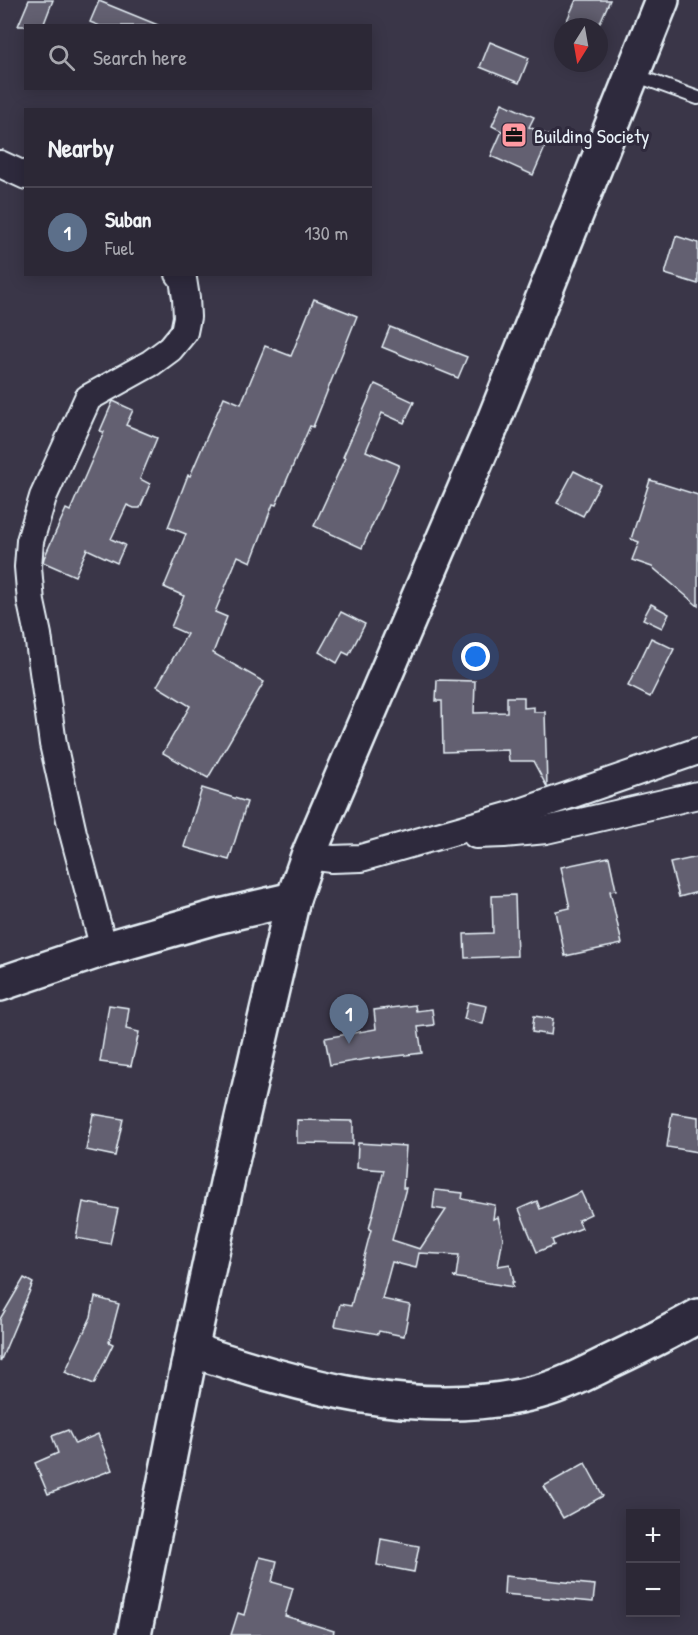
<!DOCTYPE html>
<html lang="en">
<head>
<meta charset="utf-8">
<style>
	:root { --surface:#2c2836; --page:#34303e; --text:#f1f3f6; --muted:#a6a6ad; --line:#484451; --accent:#ff9aa2 }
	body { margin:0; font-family:"Patrick Hand",sans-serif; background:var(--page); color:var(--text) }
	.controls { position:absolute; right:18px; bottom:18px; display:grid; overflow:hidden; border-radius:0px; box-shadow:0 3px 15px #0003 }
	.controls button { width:54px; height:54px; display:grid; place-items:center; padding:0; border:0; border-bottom:2px solid var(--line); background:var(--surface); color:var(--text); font:30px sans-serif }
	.compass { position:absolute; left:554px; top:18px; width:54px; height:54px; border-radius:50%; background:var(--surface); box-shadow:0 3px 15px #0003; rotate:191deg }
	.you { position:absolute; left:476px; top:657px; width:21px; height:21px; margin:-15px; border:4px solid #fff; border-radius:50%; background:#1a73e8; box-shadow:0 0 0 9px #1a73e833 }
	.badge { display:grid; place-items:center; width:39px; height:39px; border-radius:50%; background:var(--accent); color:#fff; font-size:20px; font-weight:700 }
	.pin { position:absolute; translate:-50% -50px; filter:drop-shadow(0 2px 3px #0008) }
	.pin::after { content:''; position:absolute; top:32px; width:21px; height:18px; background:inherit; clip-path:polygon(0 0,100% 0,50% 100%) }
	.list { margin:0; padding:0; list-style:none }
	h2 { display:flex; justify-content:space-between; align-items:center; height:78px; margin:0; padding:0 24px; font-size:26px }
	h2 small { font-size:20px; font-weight:400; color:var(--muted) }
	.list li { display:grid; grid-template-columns:39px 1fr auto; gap:18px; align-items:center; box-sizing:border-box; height:90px; padding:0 24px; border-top:2px solid var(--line) }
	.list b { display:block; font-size:22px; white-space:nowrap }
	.list p { margin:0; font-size:20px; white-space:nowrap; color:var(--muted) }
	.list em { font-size:20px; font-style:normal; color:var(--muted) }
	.icon { flex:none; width:33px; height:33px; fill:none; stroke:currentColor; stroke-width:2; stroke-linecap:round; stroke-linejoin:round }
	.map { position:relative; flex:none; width:698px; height:1635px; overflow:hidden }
	.search { position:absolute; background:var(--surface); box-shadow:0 3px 15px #0003; left:24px; top:24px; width:348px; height:66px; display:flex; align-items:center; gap:15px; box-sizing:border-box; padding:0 21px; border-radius:0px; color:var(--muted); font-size:22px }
	.panel { position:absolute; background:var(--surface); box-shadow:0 3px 15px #0003; left:24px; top:108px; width:348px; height:168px; border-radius:0px }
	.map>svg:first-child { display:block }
</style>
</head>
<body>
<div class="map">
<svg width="698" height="1635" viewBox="0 0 698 1635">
	<rect width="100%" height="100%" fill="#3a3648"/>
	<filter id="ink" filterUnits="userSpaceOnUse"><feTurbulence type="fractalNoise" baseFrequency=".0167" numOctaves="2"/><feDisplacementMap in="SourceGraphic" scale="12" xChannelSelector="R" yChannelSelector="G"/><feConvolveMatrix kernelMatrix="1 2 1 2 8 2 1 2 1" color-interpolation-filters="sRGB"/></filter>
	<g filter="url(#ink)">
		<g fill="#636171" stroke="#e8f1f8" stroke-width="1.5">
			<path d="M 29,0 L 53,0 L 43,26 L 18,26 Z"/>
			<path d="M 576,0 L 610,0 L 598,27 L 564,27 Z"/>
			<path d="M 99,1 L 158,25 L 158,26 L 100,26 L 90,22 Z"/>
			<path d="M 490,42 L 529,58 L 519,83 L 480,67 Z"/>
			<path d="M 502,103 L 534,117 L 529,127 L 550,136 L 533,175 L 491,156 L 502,131 L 492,126 Z"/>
			<path d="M 676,236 L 698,243 L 698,284 L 665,274 Z"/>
			<path d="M 314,299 L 357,316 L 313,427 L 310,426 L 276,505 L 273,504 L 251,562 L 238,556 L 215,612 L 227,617 L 213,653 L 264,682 L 208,778 L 163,753 L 190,706 L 157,686 L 187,634 L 171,627 L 184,596 L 164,587 L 186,534 L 168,527 L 188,475 L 190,476 L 224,397 L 241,404 L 265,346 L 291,356 Z"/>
			<path d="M 390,327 L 467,357 L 458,378 L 382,347 Z"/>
			<path d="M 375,384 L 414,402 L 404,423 L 382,413 L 366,451 L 399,465 L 362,548 L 314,526 L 345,458 L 343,457 Z"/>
			<path d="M 113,401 L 133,410 L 126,425 L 157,438 L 140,479 L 150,484 L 140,508 L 134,508 L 127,505 L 111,539 L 125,545 L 117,563 L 87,549 L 75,576 L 43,562 L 44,558 L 66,509 L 70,511 L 104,432 L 100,431 Z"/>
			<path d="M 574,471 L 600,484 L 583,516 L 557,503 Z"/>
			<path d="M 650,480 L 698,495 L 698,606 L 652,567 L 632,560 L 639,542 L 631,539 Z"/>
			<path d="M 651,604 L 669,614 L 662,628 L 643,619 Z"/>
			<path d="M 341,612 L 365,624 L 349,655 L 343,652 L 337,663 L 319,652 Z"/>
			<path d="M 651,638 L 674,649 L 650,697 L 628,686 Z"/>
			<path d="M 437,680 L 475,681 L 474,713 L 507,712 L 507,697 L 524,697 L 524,708 L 534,707 L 534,712 L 545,712 L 547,787 L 533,761 L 509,761 L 508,750 L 443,752 L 442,701 L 436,701 Z"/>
			<path d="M 202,788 L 247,802 L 229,860 L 184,847 Z"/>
			<path d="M 609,857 L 616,890 L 610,891 L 622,944 L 565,956 L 556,911 L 570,908 L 561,867 Z"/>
			<path d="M 698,857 L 698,892 L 679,897 L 670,863 Z"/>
			<path d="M 515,895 L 517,956 L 465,958 L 464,934 L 493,933 L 492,896 Z"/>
			<path d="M 468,1002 L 487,1006 L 483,1024 L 464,1019 Z"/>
			<path d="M 109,1005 L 129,1008 L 126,1029 L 139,1032 L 131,1066 L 100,1062 Z"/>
			<path d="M 415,1005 L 416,1011 L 432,1009 L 434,1025 L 418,1027 L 422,1053 L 380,1058 L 380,1057 L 330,1065 L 325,1038 L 376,1029 L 374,1010 Z"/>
			<path d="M 534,1016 L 553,1019 L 551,1035 L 532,1032 Z"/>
			<path d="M 672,1113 L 698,1117 L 698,1152 L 667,1147 Z"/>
			<path d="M 93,1114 L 123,1119 L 115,1156 L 86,1150 Z"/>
			<path d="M 297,1120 L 353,1121 L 353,1144 L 297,1143 Z"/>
			<path d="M 358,1143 L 406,1146 L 403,1188 L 406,1188 L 392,1240 L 420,1249 L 446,1210 L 433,1208 L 435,1190 L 463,1193 L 462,1199 L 495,1205 L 493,1219 L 498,1217 L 503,1238 L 498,1266 L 510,1264 L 514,1282 L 512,1282 L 513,1287 L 453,1277 L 456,1276 L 459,1255 L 419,1253 L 416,1268 L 392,1262 L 382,1299 L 410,1305 L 404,1336 L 379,1331 L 378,1334 L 335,1326 L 340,1304 L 351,1306 L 371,1230 L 369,1229 L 384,1170 L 357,1168 Z"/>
			<path d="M 581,1192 L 591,1214 L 578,1220 L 582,1228 L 552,1240 L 554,1245 L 537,1252 L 519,1209 L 537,1201 L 540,1209 Z"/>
			<path d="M 83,1202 L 118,1209 L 110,1244 L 76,1238 Z"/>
			<path d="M 24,1278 L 33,1283 L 0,1362 L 0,1319 Z"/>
			<path d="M 95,1297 L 119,1304 L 109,1342 L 113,1344 L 94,1384 L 65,1372 L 91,1317 Z"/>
			<path d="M 68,1430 L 75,1444 L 98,1434 L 112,1470 L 48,1494 L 35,1463 L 58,1453 L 52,1436 Z"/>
			<path d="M 585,1463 L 603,1496 L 563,1518 L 544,1486 Z"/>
			<path d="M 381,1539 L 419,1546 L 414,1572 L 377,1565 Z"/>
			<path d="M 260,1557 L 277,1561 L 272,1582 L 293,1588 L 285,1616 L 334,1631 L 333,1635 L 231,1635 L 238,1613 L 244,1615 Z"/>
			<path d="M 505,1576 L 595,1585 L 593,1602 L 504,1594 Z"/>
		</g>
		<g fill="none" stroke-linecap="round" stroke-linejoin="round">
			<g stroke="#e8f1f8" stroke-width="16">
				<path id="lane" d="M 632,74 L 698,98"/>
			</g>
			<g stroke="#e8f1f8" stroke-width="30">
				<g id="street">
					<path d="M 0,164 L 26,176"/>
					<path d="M 476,835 L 504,834 L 546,830 L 698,795"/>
					<path d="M 308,856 L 332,859 L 361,858 L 515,814 L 698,751"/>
					<path d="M 104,949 L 73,833 L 53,744 L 38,635 L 31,602 L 28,567 L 30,541 L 43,497 L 88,398 L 151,363 L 170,349 L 184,332 L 187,317 L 186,298 L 183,279 L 179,274"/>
				</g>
			</g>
			<g stroke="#e8f1f8" stroke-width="38">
				<g id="secondary">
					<path d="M 0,984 L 104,949 L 216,917 L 293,899"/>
					<path d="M 191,1350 C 303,1386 419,1422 538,1392 C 564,1385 589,1372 613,1360 C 642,1346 670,1332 698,1316"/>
					<path d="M 134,1635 L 191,1350 L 229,1174 L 293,899 L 308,856 L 492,425 L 662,0"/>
				</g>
			</g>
			<use href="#lane" stroke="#2f2a3d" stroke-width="12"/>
			<use href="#street" stroke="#2f2a3d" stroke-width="26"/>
			<use href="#secondary" stroke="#2f2a3d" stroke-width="33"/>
		</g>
	</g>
	<defs>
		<g id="office-square" transform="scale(1.35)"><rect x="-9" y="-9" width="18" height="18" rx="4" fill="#ff9aa2" stroke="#2f2a3d"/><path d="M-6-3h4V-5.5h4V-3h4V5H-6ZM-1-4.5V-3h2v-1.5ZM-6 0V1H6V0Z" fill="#111"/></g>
	</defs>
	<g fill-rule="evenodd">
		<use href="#office-square" x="514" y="135"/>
	</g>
	<g text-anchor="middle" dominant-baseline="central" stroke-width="6" stroke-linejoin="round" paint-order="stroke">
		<g font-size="20" fill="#e8f1f8" stroke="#2f2a3d" text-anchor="start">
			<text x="534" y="135">Building Society</text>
		</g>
	</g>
</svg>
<div class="controls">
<button>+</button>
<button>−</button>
</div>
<svg class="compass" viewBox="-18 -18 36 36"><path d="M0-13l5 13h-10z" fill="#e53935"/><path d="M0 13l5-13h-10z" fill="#a6a6ad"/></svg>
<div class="you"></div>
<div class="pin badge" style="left:349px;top:1044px;background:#5c6f8a">1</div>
<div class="search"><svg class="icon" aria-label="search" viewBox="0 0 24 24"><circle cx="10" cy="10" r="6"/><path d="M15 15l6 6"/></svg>Search here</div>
<section class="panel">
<h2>Nearby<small></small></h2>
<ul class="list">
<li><span class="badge" style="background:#5c6f8a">1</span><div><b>Suban</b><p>Fuel</p></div><em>130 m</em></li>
</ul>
</section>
</div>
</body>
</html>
